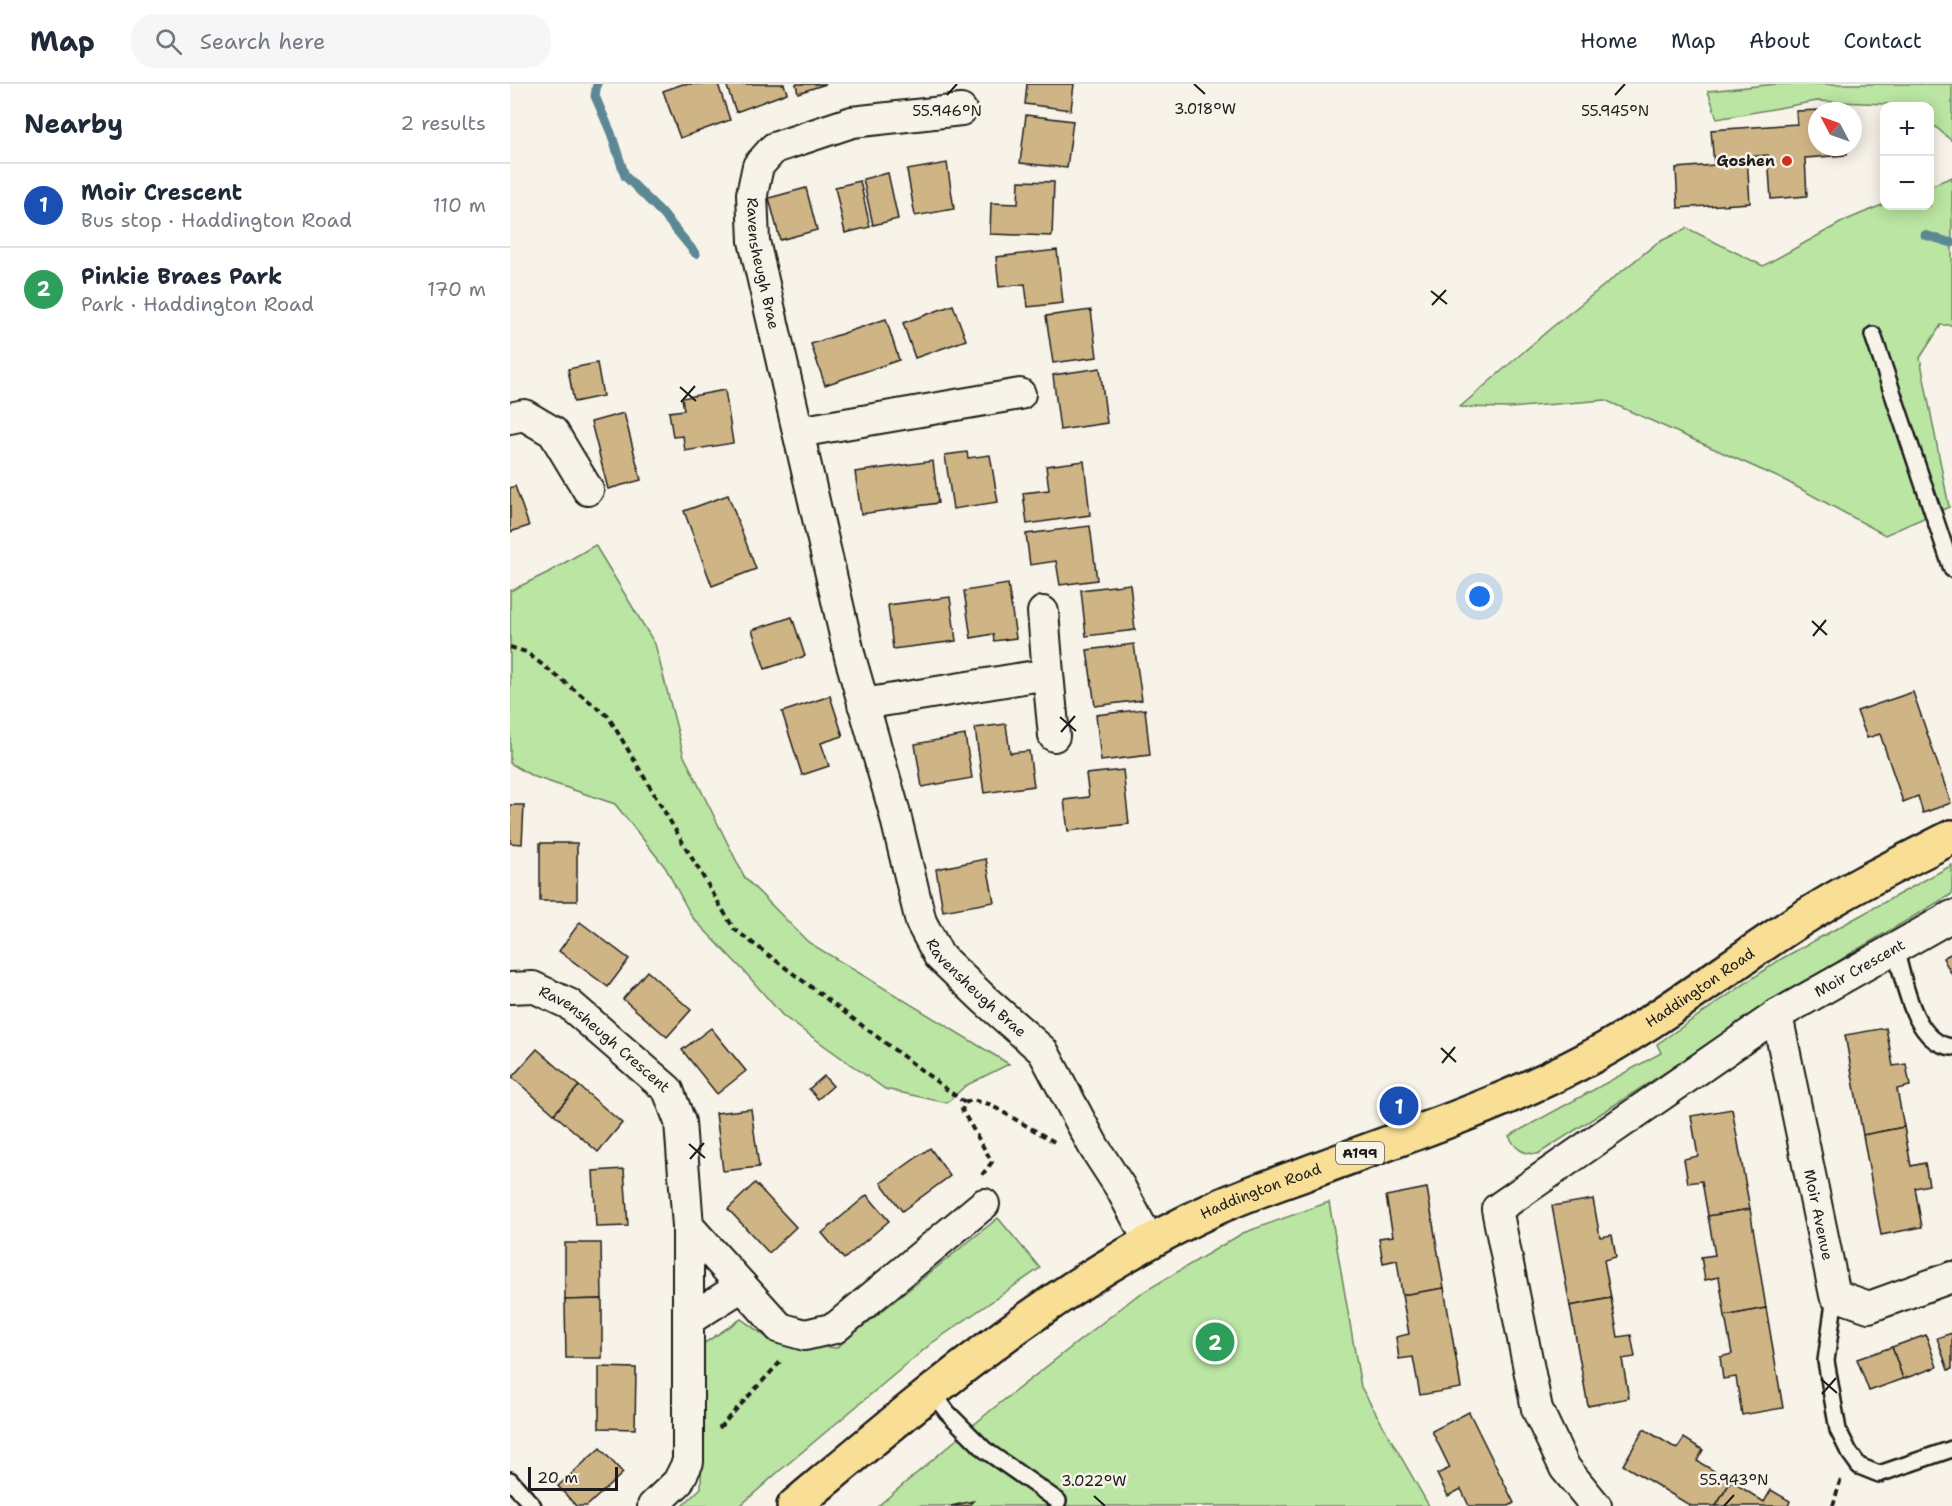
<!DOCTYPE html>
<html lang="en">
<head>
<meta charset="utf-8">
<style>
	:root { --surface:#fff; --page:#f6f6f7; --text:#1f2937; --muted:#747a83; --line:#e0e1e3; --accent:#c8321e }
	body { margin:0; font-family:"Shantell Sans",sans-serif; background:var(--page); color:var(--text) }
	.controls { position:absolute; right:18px; top:18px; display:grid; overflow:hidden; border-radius:12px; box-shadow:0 3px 15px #0003 }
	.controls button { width:54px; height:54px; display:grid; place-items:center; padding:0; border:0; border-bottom:2px solid var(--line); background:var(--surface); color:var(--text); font:30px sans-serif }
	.compass { position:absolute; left:1298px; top:18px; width:54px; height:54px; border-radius:50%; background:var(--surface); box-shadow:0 3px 15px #0003; rotate:311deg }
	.scale { position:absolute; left:18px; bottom:15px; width:90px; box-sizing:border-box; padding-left:6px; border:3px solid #1c1c1c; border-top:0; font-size:16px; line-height:21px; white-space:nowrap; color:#1c1c1c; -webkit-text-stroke:4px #f7f3e8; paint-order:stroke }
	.you { position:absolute; left:970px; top:513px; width:21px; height:21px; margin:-15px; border:4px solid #fff; border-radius:50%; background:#1a73e8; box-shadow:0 0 0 9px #1a73e833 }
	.badge { display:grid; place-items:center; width:39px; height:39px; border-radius:50%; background:var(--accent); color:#fff; font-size:20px; font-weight:700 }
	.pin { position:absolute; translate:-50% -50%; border:3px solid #fff; box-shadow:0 2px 6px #0006 }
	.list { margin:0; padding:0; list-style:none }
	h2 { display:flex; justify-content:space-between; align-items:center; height:78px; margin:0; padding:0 24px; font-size:26px }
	h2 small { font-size:20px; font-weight:400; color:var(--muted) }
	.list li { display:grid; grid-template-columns:39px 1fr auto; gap:18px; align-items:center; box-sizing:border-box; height:84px; padding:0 24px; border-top:2px solid var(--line) }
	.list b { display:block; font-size:22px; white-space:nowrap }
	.list p { margin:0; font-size:20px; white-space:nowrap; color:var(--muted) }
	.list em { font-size:20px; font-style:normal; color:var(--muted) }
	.icon { flex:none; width:33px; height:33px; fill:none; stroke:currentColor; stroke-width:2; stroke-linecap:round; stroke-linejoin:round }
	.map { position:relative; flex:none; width:1442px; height:1422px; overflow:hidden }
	header { display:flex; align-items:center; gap:36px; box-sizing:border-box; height:84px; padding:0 30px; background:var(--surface); border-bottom:2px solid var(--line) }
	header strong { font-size:28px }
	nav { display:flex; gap:33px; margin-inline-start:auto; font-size:21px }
	.search { width:420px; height:54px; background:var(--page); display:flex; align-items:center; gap:15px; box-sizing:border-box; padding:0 21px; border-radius:24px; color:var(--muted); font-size:22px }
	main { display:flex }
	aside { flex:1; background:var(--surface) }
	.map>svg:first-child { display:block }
</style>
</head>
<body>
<header>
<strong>Map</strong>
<div class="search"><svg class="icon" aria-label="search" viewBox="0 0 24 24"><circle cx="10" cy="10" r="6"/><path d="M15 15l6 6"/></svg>Search here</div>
<nav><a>Home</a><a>Map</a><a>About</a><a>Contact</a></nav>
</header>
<main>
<aside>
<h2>Nearby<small>2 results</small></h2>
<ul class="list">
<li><span class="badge" style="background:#1a4fb4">1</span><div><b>Moir Crescent</b><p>Bus stop · Haddington Road</p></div><em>110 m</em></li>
<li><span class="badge" style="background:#2e9e5b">2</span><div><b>Pinkie Braes Park</b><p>Park · Haddington Road</p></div><em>170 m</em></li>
</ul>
</aside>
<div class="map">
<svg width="1442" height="1422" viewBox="0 0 1442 1422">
	<rect width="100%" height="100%" fill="#f7f3e8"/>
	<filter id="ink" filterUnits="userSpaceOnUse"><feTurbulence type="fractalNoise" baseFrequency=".0167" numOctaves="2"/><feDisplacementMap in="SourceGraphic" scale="12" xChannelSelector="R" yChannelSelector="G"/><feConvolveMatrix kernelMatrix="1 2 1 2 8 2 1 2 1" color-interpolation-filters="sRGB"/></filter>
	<g filter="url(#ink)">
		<g fill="#bae5a2" stroke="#6b805f" stroke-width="1.5">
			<path d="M 1266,0 L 1442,0 L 1442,57 L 1420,38 L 1420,22 L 1307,17 L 1207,35 L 1198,7 Z"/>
			<path d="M 1442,93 L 1442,241 L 1431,241 L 1410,274 L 1439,423 L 1375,451 L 1276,397 L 1095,316 L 999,324 L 950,323 L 1041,244 L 1147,159 L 1177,144 L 1253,182 L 1334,137 L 1374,120 L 1420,122 L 1420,102 Z"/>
			<path d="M 85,461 L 145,560 L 174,672 L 235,794 L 298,858 L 499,980 L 455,1002 L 437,1019 L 375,1005 L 273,932 L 233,886 L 182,833 L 155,783 L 105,720 L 22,692 L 0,679 L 0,507 L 37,489 Z"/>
			<path d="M 1442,781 L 1442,810 L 1343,868 L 1028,1070 C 1013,1070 1006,1066 999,1052 L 1151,969 L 1147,960 L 1271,875 Z"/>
			<path d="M 819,1118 L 851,1303 L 919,1422 L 368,1422 L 480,1327 L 625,1213 L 733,1149 Z"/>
			<path d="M 488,1134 L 530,1184 L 422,1259 L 267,1389 L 230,1422 L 172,1422 L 191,1404 L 193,1260 L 231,1235 L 262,1257 L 326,1264 Z"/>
		</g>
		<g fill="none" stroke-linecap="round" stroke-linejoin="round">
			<g stroke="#5c8896" stroke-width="9">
				<path d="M 87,0 L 85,12 L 101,49 L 115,92 L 153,130 L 186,170"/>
				<path d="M 1415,151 L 1442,159"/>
			</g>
		</g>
		<g fill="#cfb485" stroke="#1c1c1c" stroke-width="1.5">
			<path d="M 173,0 L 208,0 L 220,36 L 170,54 L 153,7 Z"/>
			<path d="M 216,0 L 274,0 L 277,9 L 226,28 Z"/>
			<path d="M 286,0 L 316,0 L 288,9 Z"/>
			<path d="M 517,0 L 564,0 L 561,26 L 515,20 Z"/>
			<path d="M 1311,26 L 1307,27 L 1307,63 L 1337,63 L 1337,71 L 1295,74 L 1297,112 L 1261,115 L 1258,71 L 1237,73 L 1240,119 L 1168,124 L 1166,84 L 1204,81 L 1201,46 L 1287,40 L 1286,27 Z"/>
			<path d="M 516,31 L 563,37 L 557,84 L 510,79 Z"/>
			<path d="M 437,79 L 444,125 L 405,132 L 397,86 Z"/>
			<path d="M 378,89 L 388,135 L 363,141 L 353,95 Z"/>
			<path d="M 350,97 L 360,143 L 335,149 L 325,103 Z"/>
			<path d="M 509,97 L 544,98 L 542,152 L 480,150 L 481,119 L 508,120 Z"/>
			<path d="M 296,104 L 307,146 L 270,156 L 259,114 Z"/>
			<path d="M 547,166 L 553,219 L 518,223 L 515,200 L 489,203 L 486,173 Z"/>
			<path d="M 443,221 L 456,256 L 405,274 L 393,239 Z"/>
			<path d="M 581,226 L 587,273 L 543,279 L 536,232 Z"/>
			<path d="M 376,235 L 389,276 L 315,301 L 301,260 Z"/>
			<path d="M 87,279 L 93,312 L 64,318 L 58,285 Z"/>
			<path d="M 590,284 L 597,339 L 550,346 L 543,291 Z"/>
			<path d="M 215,306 L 223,359 L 175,367 L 173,352 L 163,353 L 159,328 L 174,326 L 172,314 Z"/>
			<path d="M 114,329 L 131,396 L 98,405 L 81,338 Z"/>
			<path d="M 457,368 L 458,374 L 480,371 L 488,418 L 443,425 L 435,371 Z"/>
			<path d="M 423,377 L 428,419 L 351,430 L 345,388 Z"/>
			<path d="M 574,377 L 580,431 L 517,440 L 513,409 L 539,406 L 536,382 Z"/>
			<path d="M 5,402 L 19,442 L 0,448 L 0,404 Z"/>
			<path d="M 218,411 L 246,485 L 202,502 L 174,427 Z"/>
			<path d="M 580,442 L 587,496 L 550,501 L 546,477 L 520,481 L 516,450 Z"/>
			<path d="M 498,500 L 506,554 L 484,557 L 483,550 L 461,554 L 454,507 Z"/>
			<path d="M 620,500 L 625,546 L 576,552 L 571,506 Z"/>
			<path d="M 440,513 L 446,557 L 383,565 L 378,521 Z"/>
			<path d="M 282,533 L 295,572 L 255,585 L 242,546 Z"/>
			<path d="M 624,560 L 632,616 L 585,622 L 577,566 Z"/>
			<path d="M 1403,608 L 1441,719 L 1413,729 L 1408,712 L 1393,718 L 1370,650 L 1357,654 L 1347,627 Z"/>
			<path d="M 320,612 L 333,652 L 311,659 L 319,682 L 292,691 L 272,628 Z"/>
			<path d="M 635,625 L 640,671 L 591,677 L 586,631 Z"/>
			<path d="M 496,640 L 500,669 L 519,667 L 524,702 L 474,709 L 465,644 Z"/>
			<path d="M 455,651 L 462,694 L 412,703 L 405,660 Z"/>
			<path d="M 613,686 L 619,740 L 558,747 L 554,716 L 579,713 L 576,690 Z"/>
			<path d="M 0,721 L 14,721 L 12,760 L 0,759 Z"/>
			<rect x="30" y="759" width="37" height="58"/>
			<path d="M 476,775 L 484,818 L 433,827 L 426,785 Z"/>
			<path d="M 70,838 L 119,875 L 98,903 L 49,867 Z"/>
			<path d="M 1442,869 L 1442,891 L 1433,874 Z"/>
			<path d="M 137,887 L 181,926 L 157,953 L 113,915 Z"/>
			<path d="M 201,944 L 236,987 L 207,1010 L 172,966 Z"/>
			<path d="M 1376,944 L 1383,982 L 1396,980 L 1400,1002 L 1387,1005 L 1394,1043 L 1353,1051 L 1335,951 Z"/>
			<path d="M 27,965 L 69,1002 L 44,1030 L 2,993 Z"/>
			<path d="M 314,992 L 323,1002 L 308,1015 L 299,1005 Z"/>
			<path d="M 69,1002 L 112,1039 L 88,1068 L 44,1030 Z"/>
			<path d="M 241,1025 L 249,1083 L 213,1087 L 206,1029 Z"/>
			<path d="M 1222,1025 L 1240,1125 L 1198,1132 L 1192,1097 L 1178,1099 L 1174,1075 L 1188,1072 L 1181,1032 Z"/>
			<path d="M 1394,1043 L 1401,1082 L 1415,1079 L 1419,1101 L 1405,1104 L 1412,1143 L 1371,1151 L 1353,1051 Z"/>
			<path d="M 420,1064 L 440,1092 L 392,1127 L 371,1099 Z"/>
			<path d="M 114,1085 L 118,1142 L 86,1143 L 83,1087 Z"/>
			<path d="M 245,1099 L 286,1143 L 259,1169 L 218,1125 Z"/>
			<path d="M 917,1104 L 934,1204 L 892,1211 L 887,1176 L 873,1179 L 869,1154 L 883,1152 L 876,1112 Z"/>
			<path d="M 357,1111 L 379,1137 L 334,1175 L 312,1149 Z"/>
			<path d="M 1083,1115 L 1090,1153 L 1102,1151 L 1106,1173 L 1094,1176 L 1101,1214 L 1060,1222 L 1042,1122 Z"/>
			<path d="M 1240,1125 L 1256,1224 L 1215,1232 L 1209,1193 L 1195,1196 L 1191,1173 L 1205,1171 L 1198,1132 Z"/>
			<path d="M 55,1159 L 91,1159 L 92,1215 L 55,1216 Z"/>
			<path d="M 934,1204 L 951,1304 L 910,1311 L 903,1273 L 889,1275 L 886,1253 L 899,1250 L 892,1211 Z"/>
			<path d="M 1101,1214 L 1108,1253 L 1121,1251 L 1125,1273 L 1112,1275 L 1119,1314 L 1078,1322 L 1060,1222 Z"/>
			<path d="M 92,1215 L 92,1274 L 56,1274 L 55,1216 Z"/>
			<path d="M 1256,1224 L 1273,1324 L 1232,1331 L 1226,1293 L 1213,1295 L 1210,1273 L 1222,1270 L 1215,1232 Z"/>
			<path d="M 1442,1249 L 1442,1285 L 1438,1286 L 1427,1254 Z"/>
			<path d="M 1416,1251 L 1427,1283 L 1393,1295 L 1382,1263 Z"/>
			<path d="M 1382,1263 L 1393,1295 L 1359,1307 L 1347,1275 Z"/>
			<path d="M 89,1283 L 126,1284 L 125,1345 L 89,1344 Z"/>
			<path d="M 959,1328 L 1004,1419 L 999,1422 L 959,1422 L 951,1405 L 938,1412 L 927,1390 L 940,1384 L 922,1347 Z"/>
			<path d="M 1134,1345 L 1167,1365 L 1174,1354 L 1193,1366 L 1187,1377 L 1221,1397 L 1206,1422 L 1181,1422 L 1113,1381 Z"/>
			<path d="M 90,1364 L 113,1389 L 77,1422 L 66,1422 L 48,1402 Z"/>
			<path d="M 1221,1397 L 1254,1418 L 1261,1406 L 1280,1417 L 1278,1422 L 1206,1422 Z"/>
			<path d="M 463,1417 L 458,1422 L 441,1422 Z"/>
		</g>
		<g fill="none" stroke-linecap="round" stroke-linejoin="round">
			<g stroke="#1c1c1c" stroke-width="20">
				<g id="service">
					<path d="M 1363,251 L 1442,485"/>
					<path d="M 1385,864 C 1394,896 1403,959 1442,963"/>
					<path d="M 1325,1211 L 1316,1277 L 1328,1346 L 1339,1368 L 1349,1382 L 1369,1390 L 1442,1365"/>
					<path d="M 421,1306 L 437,1328 L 475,1366 L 548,1417"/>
					<path d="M 0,1396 L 23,1422"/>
				</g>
			</g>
			<g stroke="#1c1c1c" stroke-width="34">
				<g id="minor">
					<path id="s1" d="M 451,26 L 342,38 L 264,64 L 248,82 L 242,110 L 244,157 L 340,573 L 384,726 L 411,838 L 429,872 L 475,916 L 533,967 L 584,1063 L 610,1103 L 640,1159"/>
					<path d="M 0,334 L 14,331 L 43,348 L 78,406"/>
					<path d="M 288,348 L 510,310"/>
					<path d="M 533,528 L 538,590"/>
					<path d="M 353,620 L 538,590 L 544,652"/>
					<path id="s2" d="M 0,904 L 23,903 L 59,920 L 158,1006 L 170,1038 L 178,1142 L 178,1378 L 168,1398 L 143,1422"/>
					<path id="s3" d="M 1267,931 L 1325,1211 L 1359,1223 L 1442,1193"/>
					<path d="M 178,1142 L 270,1244 L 295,1251 L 325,1244 L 474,1120"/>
					<path d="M 178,1236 L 232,1202"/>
					<path id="s4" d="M 1086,1422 L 1055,1384 L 1027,1325 L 987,1125 L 1267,931 L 1442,832"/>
				</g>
			</g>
			<g stroke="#1c1c1c" stroke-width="38">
				<g id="primary">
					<path id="s5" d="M 284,1422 C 416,1311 550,1195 708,1123 C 737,1110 767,1100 797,1089 C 885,1056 976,1026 1060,984 C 1143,943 1216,883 1293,834 C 1341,803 1391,779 1442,753"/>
				</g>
			</g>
			<g stroke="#1c1c1c" stroke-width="4" stroke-dasharray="6 4.5" stroke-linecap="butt">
				<path d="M 0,563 L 16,568 L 98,632 L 224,845 L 455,1019"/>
				<path d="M 472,1091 L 482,1078 L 452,1026 L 455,1019 L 461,1016 L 479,1020 L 548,1060"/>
				<path d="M 209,1344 L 273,1275"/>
				<path d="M 1323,1422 L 1331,1394"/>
			</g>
			<use href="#service" stroke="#f7f3e8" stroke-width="15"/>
			<use href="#minor" stroke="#f7f3e8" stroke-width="30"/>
			<use href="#primary" stroke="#f9df96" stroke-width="33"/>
		</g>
	</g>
	<path fill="none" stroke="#1c1c1c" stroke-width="2" d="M 684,0 L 695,10M 437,11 L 447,0M 1105,11 L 1115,0M 921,207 L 937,220M 922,221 L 936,206M 170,303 L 186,317M 171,318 L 185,302M 1302,537 L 1317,551M 1303,552 L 1316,536M 550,633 L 566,647M 551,648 L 565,632M 931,964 L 946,978M 932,979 L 945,963M 179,1060 L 195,1074M 180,1075 L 194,1059M 1311,1295 L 1327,1309M 1312,1310 L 1326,1294M 584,1412 L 595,1422M 1214,1422 L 1224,1411"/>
	<circle fill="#c8321e" stroke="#f7f3e8" stroke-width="2" cx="1277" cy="77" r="6"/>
	<g text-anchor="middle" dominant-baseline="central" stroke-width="5" stroke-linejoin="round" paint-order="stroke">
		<rect fill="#f7f3e8" stroke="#5e5c59" stroke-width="1.5" x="826" y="1058" width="48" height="22" rx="4.5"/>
		<g font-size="14" font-weight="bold" fill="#1c1c1c">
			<text x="850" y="1069">A199</text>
		</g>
		<g font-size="15" font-weight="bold" fill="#1c1c1c" stroke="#f7f3e8" text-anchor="end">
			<text x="1265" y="77">Goshen</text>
		</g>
		<g font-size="15" fill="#1c1c1c" stroke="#f7f3e8">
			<text stroke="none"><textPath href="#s1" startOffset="315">Ravensheugh Brae</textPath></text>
			<text stroke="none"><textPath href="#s4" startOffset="754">Moir Crescent</textPath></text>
			<text stroke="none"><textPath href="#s1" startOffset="1080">Ravensheugh Brae</textPath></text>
			<text stroke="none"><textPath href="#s5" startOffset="1052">Haddington Road</textPath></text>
			<text stroke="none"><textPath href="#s2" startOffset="112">Ravensheugh Crescent</textPath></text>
			<text stroke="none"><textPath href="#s5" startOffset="566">Haddington Road</textPath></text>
			<text stroke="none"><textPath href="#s3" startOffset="204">Moir Avenue</textPath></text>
		</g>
	</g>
	<g font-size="15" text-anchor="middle" fill="#1c1c1c" stroke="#f7f3e8" stroke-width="5" stroke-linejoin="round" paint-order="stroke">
		<text x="695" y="30">3.018°W</text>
		<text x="437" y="32">55.946°N</text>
		<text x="1105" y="32">55.945°N</text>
		<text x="1224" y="1401">55.943°N</text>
		<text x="584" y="1402">3.022°W</text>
	</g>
</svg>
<div class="controls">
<button>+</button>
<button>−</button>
</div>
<svg class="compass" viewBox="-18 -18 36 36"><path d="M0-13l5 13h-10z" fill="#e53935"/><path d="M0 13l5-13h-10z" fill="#747a83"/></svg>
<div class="scale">20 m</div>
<div class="you"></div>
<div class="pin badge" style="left:889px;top:1022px;background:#1a4fb4">1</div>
<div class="pin badge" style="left:705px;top:1258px;background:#2e9e5b">2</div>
</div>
</main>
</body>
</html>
